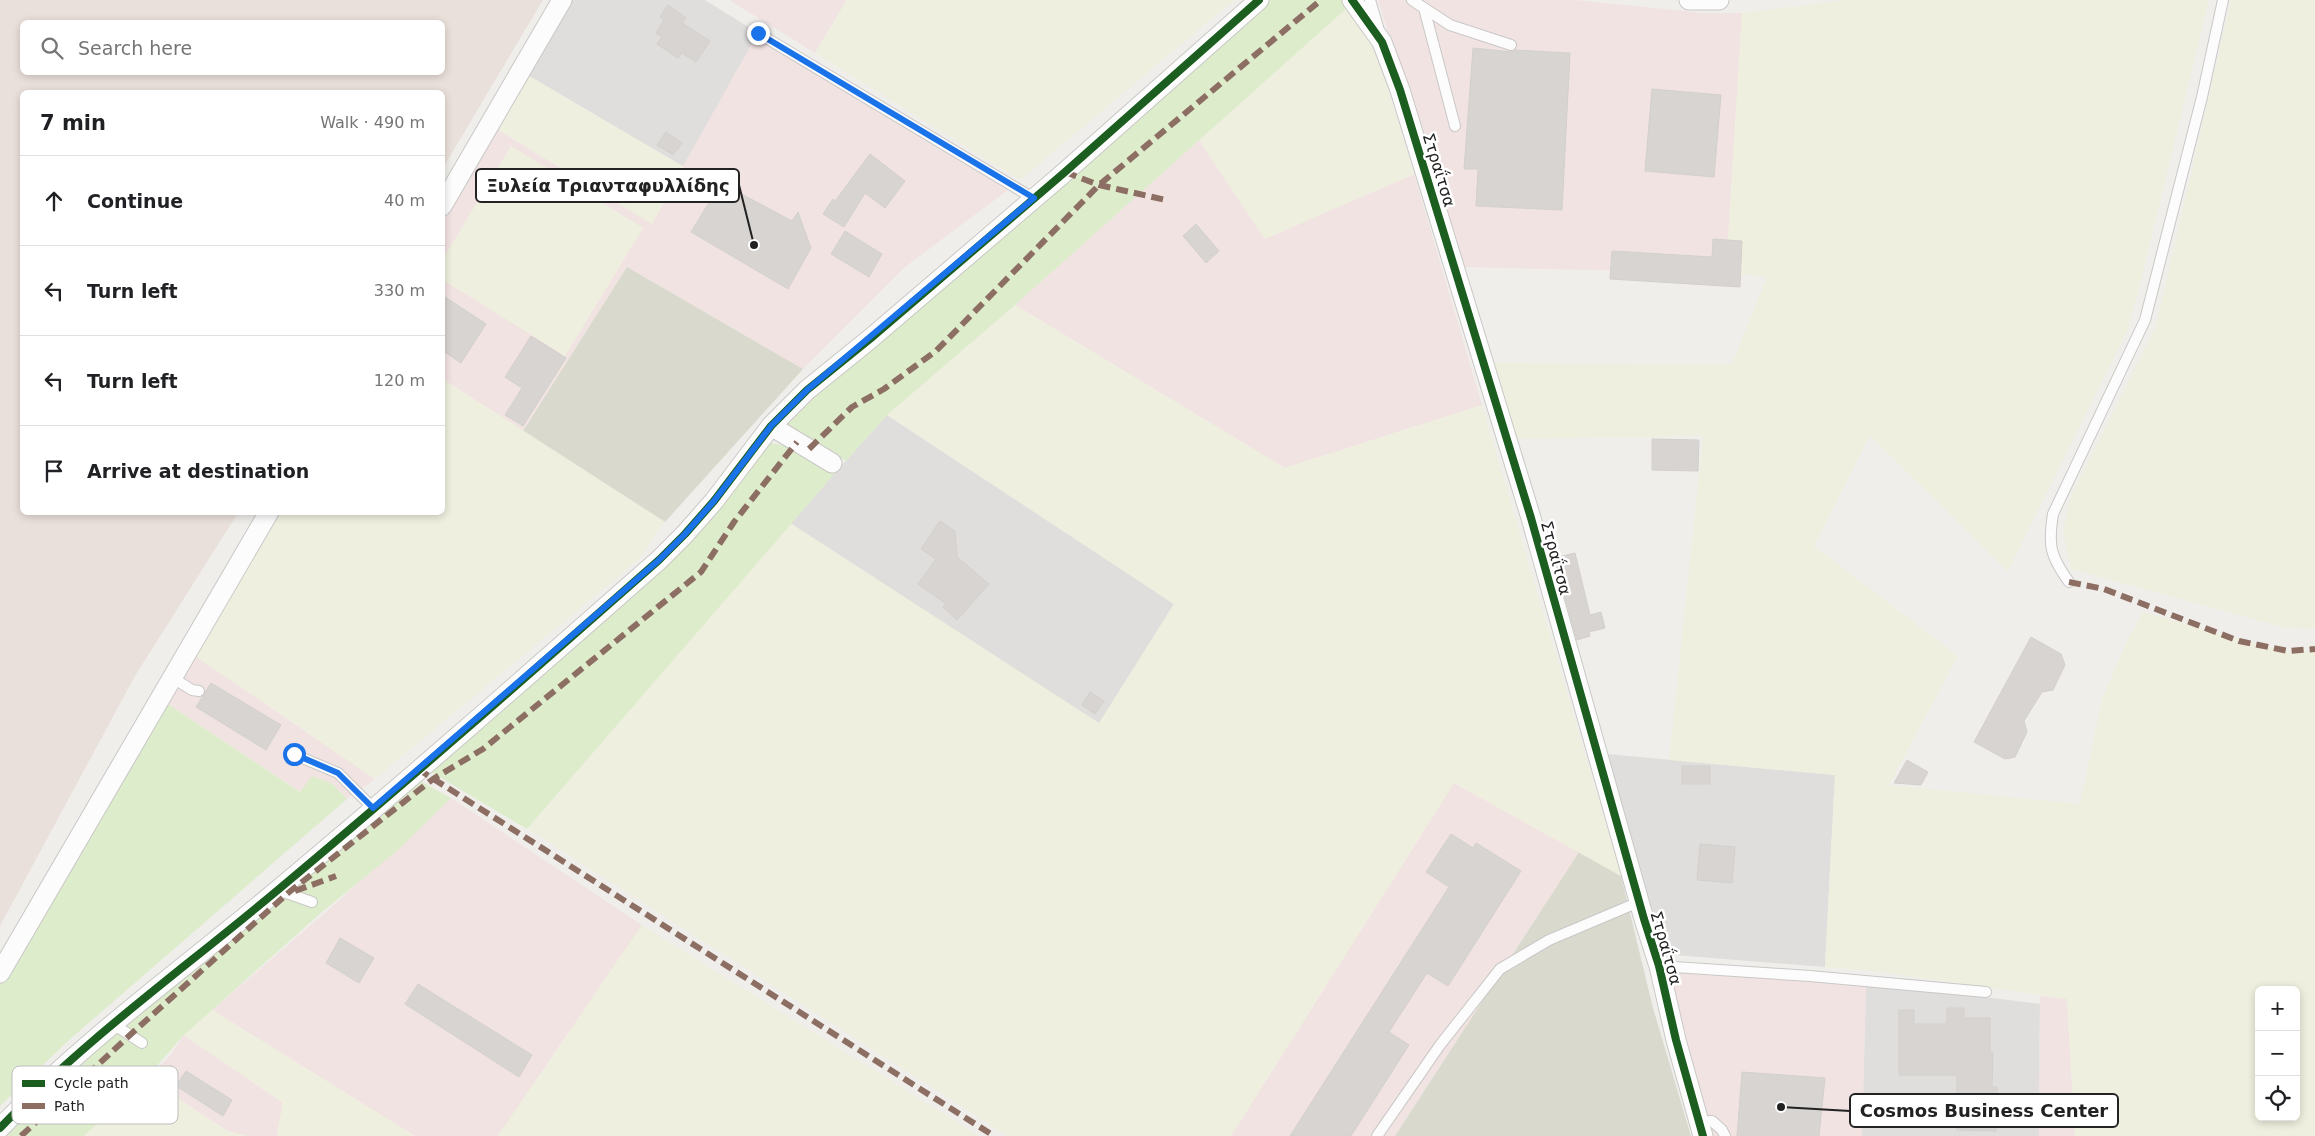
<!DOCTYPE html>
<html lang="en">
<head>
<meta charset="utf-8">
<style>
	:root { --surface:#fff; --page:#f6f6f6; --text:#202124; --muted:#757577; --line:#e0e0e0 }
	body { margin:0; font-family:"DejaVu Sans",sans-serif; background:var(--page); color:var(--text) }
	.controls { position:absolute; right:15px; bottom:15px; display:grid; overflow:hidden; border-radius:8px; box-shadow:0 2px 8px #0003 }
	.controls button { width:45px; height:45px; display:grid; place-items:center; padding:0; border:0; border-bottom:1px solid var(--line); background:var(--surface); color:var(--text); font:25px sans-serif }
	.stop { position:absolute; width:15px; height:15px; margin:-11px; border:4px solid #1a73e8; border-radius:50%; background:#fff }
	.stop.end { background:#1a73e8; border-color:#fff; box-shadow:0 1px 5px #0008 }
	.list { margin:0; padding:0; list-style:none }
	h2 { display:flex; justify-content:space-between; align-items:center; height:65px; margin:0; padding:0 20px; font-size:21px }
	h2 small { font-size:16px; font-weight:400; color:var(--muted) }
	.list li { display:grid; grid-template-columns:32px 1fr auto; gap:15px; align-items:center; box-sizing:border-box; height:90px; padding:0 20px; border-top:1px solid var(--line) }
	.list b { display:block; font-size:19px; white-space:nowrap }
	.list em { font-size:16px; font-style:normal; color:var(--muted) }
	.icon { flex:none; width:28px; height:28px; fill:none; stroke:currentColor; stroke-width:2; stroke-linecap:round; stroke-linejoin:round }
	.map { position:relative; flex:none; width:2315px; height:1136px; overflow:hidden }
	.search { position:absolute; background:var(--surface); box-shadow:0 2px 8px #0003; left:20px; top:20px; width:425px; height:55px; display:flex; align-items:center; gap:12px; box-sizing:border-box; padding:0 18px; border-radius:8px; color:var(--muted); font-size:19px }
	.panel { position:absolute; background:var(--surface); box-shadow:0 2px 8px #0003; left:20px; top:90px; width:425px; height:425px; border-radius:8px }
	.map>svg:first-child { display:block }
</style>
</head>
<body>
<div class="map">
<svg width="2315" height="1136" viewBox="0 0 2315 1136">
	<rect width="100%" height="100%" fill="#f0eeeb"/>
	<g fill="#dfdedc">
		<path d="M 566,0 L 705,0 L 758,33 L 684,167 L 524,73 Z"/>
		<path d="M 887,415 L 1174,604 L 1099,724 L 790,523 Z"/>
		<path d="M 1607,754 L 1835,775 L 1825,967 L 1662,954 Z"/>
		<path d="M 1866,982 L 2040,1004 L 2039,1136 L 1862,1136 Z"/>
	</g>
	<g fill="#f1e3e1">
		<path d="M 729,0 L 847,0 L 815,53 Z"/>
		<path d="M 1575,0 L 1703,13 L 1742,13 L 1726,273 L 1462,267 L 1378,0 Z"/>
		<path d="M 755,38 L 1008,190 L 905,267 L 803,369 L 627,267 L 523,431 L 443,379 L 443,211 L 492,126 L 651,223 Z"/>
		<path d="M 1199,140 L 1265,239 L 1414,174 L 1482,405 L 1285,468 L 1015,305 Z"/>
		<path d="M 188,651 L 375,779 L 347,799 L 331,783 L 301,792 L 159,698 Z"/>
		<path d="M 1454,783 L 1579,852 L 1395,1136 L 1231,1136 Z"/>
		<path d="M 451,798 L 642,925 L 498,1136 L 415,1136 L 212,1010 L 326,912 Z"/>
		<path d="M 1683,970 L 1866,982 L 1862,1136 L 1701,1136 L 1664,976 Z"/>
		<path d="M 2040,996 L 2067,999 L 2075,1136 L 2039,1136 Z"/>
		<path d="M 184,1035 L 283,1103 L 277,1136 L 247,1136 L 228,1131 L 146,1078 L 169,1057 Z"/>
	</g>
	<path fill="#eae0db" fill-rule="evenodd" d="M 0,0 L 543,0 L 443,168 L 442,92 L 22,92 L 22,512 L 238,513 L 135,676 L 0,926 ZM 22,22 L 442,22 L 442,72 L 22,72 Z"/>
	<g fill="#d9d9cd">
		<path d="M 627,267 L 803,369 L 665,522 L 523,431 Z"/>
		<path d="M 1579,852 L 1621,876 L 1653,1008 L 1691,1136 L 1395,1136 Z"/>
	</g>
	<g fill="#efefdf" fill-rule="evenodd">
		<path d="M 847,0 L 1234,0 L 1020,180 L 815,53 Z"/>
		<path d="M 1847,0 L 2209,0 L 2136,301 L 2126,333 L 2008,571 L 1870,436 L 1814,546 L 1958,656 L 1889,785 L 2080,804 L 2102,699 L 2126,643 L 2143,612 L 2284,651 L 2315,651 L 2315,1136 L 2075,1136 L 2067,999 L 1880,972 L 1825,967 L 1835,775 L 1669,760 L 1703,436 L 1513,439 L 1490,363 L 1732,364 L 1767,277 L 1726,273 L 1742,13 ZM 2259,990 L 2296,990 L 2296,1117 L 2259,1117 Z"/>
		<path d="M 2231,0 L 2315,0 L 2315,629 L 2286,628 L 2071,569 L 2063,532 L 2070,498 L 2156,326 Z"/>
		<path d="M 1348,7 L 1375,46 L 1414,174 L 1265,239 L 1199,140 Z"/>
		<path d="M 524,73 L 684,167 L 652,224 L 492,126 Z"/>
		<path d="M 511,146 L 643,228 L 565,356 L 443,280 L 443,259 Z"/>
		<path d="M 1015,305 L 1285,468 L 1482,405 L 1621,876 L 1454,783 L 1231,1136 L 1008,1136 L 528,829 L 790,523 L 1099,723 L 1174,604 L 887,415 Z"/>
		<path d="M 443,379 L 665,522 L 638,560 L 375,779 L 188,651 L 267,513 L 442,512 Z"/>
		<path d="M 642,925 L 979,1136 L 498,1136 Z"/>
		<path d="M 212,1010 L 415,1136 L 277,1136 L 283,1103 L 184,1035 Z"/>
		<path d="M 146,1078 L 228,1131 L 247,1136 L 84,1136 Z"/>
	</g>
	<g fill="#ddeccb">
		<path d="M 1268,0 L 1343,0 L 1348,7 L 1015,305 L 887,415 L 846,461 L 821,447 L 776,429 Z"/>
		<path d="M 763,441 L 790,447 L 836,472 L 527,829 L 421,766 L 659,565 Z"/>
		<path d="M 159,698 L 300,792 L 312,776 L 331,783 L 347,799 L 69,1040 L 0,1106 L 0,969 Z"/>
		<path d="M 409,775 L 451,798 L 398,850 L 322,912 L 184,1035 L 146,1078 L 84,1136 L 0,1136 L 12,1117 Z"/>
	</g>
	<g fill="#d7d4d2" stroke="#d3d0cc">
		<path d="M 668,5 L 686,18 L 682,23 L 710,41 L 696,62 L 682,53 L 678,58 L 657,44 L 662,37 L 656,33 L 664,20 L 660,17 Z"/>
		<path d="M 1473,48 L 1512,52 L 1515,50 L 1570,53 L 1562,210 L 1476,206 L 1478,169 L 1464,169 Z"/>
		<path d="M 1652,89 L 1721,95 L 1714,177 L 1645,171 Z"/>
		<path d="M 666,132 L 682,143 L 673,155 L 657,145 Z"/>
		<path d="M 870,154 L 905,181 L 885,208 L 865,193 L 844,227 L 823,214 L 833,199 L 835,201 Z"/>
		<path d="M 721,183 L 792,221 L 798,212 L 811,248 L 788,289 L 691,232 Z"/>
		<path d="M 1196,224 L 1219,251 L 1206,263 L 1183,236 Z"/>
		<path d="M 845,231 L 882,254 L 869,277 L 831,254 Z"/>
		<path d="M 1713,239 L 1742,241 L 1740,287 L 1610,279 L 1612,251 L 1712,257 Z"/>
		<path d="M 442,295 L 486,324 L 461,363 L 442,350 Z"/>
		<path d="M 531,336 L 566,358 L 523,426 L 505,415 L 522,388 L 505,377 Z"/>
		<path d="M 1652,439 L 1699,440 L 1698,471 L 1652,470 Z"/>
		<path d="M 940,521 L 955,531 L 957,557 L 989,584 L 957,620 L 943,607 L 946,604 L 918,584 L 936,559 L 921,549 Z"/>
		<path d="M 1575,553 L 1590,615 L 1601,612 L 1605,628 L 1589,632 L 1590,636 L 1577,640 L 1554,558 Z"/>
		<path d="M 2031,637 L 2061,654 L 2065,665 L 2053,690 L 2042,692 L 2024,721 L 2027,732 L 2015,757 L 2005,759 L 1974,742 Z"/>
		<path d="M 211,683 L 281,725 L 266,750 L 196,707 Z"/>
		<path d="M 1090,692 L 1104,701 L 1095,714 L 1082,705 Z"/>
		<path d="M 1907,760 L 1928,772 L 1921,785 L 1894,783 Z"/>
		<rect x="1682" y="766" width="28" height="18"/>
		<path d="M 1451,834 L 1473,848 L 1476,843 L 1521,871 L 1448,986 L 1427,973 L 1389,1032 L 1409,1045 L 1351,1136 L 1290,1136 L 1449,887 L 1426,872 Z"/>
		<path d="M 1700,844 L 1735,847 L 1732,883 L 1697,880 Z"/>
		<path d="M 340,938 L 374,958 L 359,983 L 326,963 Z"/>
		<path d="M 418,984 L 532,1055 L 519,1077 L 405,1004 Z"/>
		<path d="M 1947,1008 L 1964,1008 L 1964,1018 L 1990,1018 L 1990,1053 L 1993,1053 L 1992,1087 L 1997,1087 L 1996,1131 L 1957,1130 L 1957,1075 L 1899,1075 L 1899,1010 L 1914,1010 L 1914,1024 L 1947,1024 Z"/>
		<path d="M 186,1071 L 232,1100 L 223,1116 L 176,1086 Z"/>
		<path d="M 1742,1072 L 1825,1078 L 1819,1136 L 1737,1136 Z"/>
	</g>
	<g fill="none" stroke-linecap="round" stroke-linejoin="round">
		<g stroke="#c9c8c7" stroke-width="12">
			<g id="lane">
				<path d="M 1370,0 L 1378,27"/>
				<path d="M 1412,0 L 1424,8 L 1455,126"/>
				<path d="M 1424,8 L 1450,25 L 1511,45"/>
				<path d="M 758,33 L 1033,198"/>
				<path d="M 2069,582 C 2050,556 2048,545 2053,514 L 2145,320 L 2202,97 L 2223,0"/>
				<path d="M 173,678 L 192,690 L 199,691"/>
				<path d="M 293,754 L 338,773 L 373,808"/>
				<path d="M 278,890 L 312,902"/>
				<path d="M 1659,966 L 1810,976 L 1986,992"/>
				<path d="M 113,1024 L 142,1043"/>
				<path d="M 1699,1122 L 1712,1121 L 1722,1130 L 1725,1136"/>
				<path d="M 1377,1136 L 1440,1045 L 1500,969 L 1549,940 L 1639,902"/>
			</g>
		</g>
		<g stroke="#c9c8c7" stroke-width="21">
			<g id="street">
				<path d="M 1352,0 L 1382,42 L 1400,90 L 1531,518 L 1644,919 L 1659,966 L 1676,1040 L 1703,1136"/>
				<path d="M 1689,0 L 1719,0"/>
				<path d="M 442,206 L 562,0"/>
				<path d="M 771,426 L 832,463"/>
				<path d="M 0,973 L 269,512"/>
				<path d="M 0,1128 C 85,1039 185,968 279,889 C 407,782 533,671 659,560 L 685,534 L 714,501 L 771,426 L 807,390 L 870,339 L 1065,172 L 1259,0"/>
			</g>
		</g>
		<use href="#lane" stroke="#fdfcfc" stroke-width="10"/>
		<use href="#street" stroke="#fdfcfc" stroke-width="19"/>
		<g stroke="#8d6e63" stroke-width="6" stroke-dasharray="12 6" stroke-linecap="butt">
			<path d="M 1065,172 L 1099,185 L 1166,200"/>
			<path d="M 809,449 L 852,407 L 884,389 L 936,351 L 1099,185 L 1321,0"/>
			<path d="M 2069,582 L 2104,589 L 2239,641 L 2288,651 L 2315,649"/>
			<path d="M 418,769 L 994,1136"/>
			<path d="M 295,891 L 336,876"/>
			<path d="M 21,1136 L 130,1035 L 288,893 L 433,779 L 483,749 L 701,572 L 734,522 L 797,442"/>
		</g>
		<g stroke="#fff" stroke-width="11">
			<g id="cycleway">
				<path d="M 1352,0 L 1382,42 L 1400,90 L 1531,518 L 1644,919 L 1659,966 L 1676,1040 L 1703,1136"/>
				<path d="M 0,1128 C 85,1039 185,968 279,889 C 407,782 533,671 659,560 L 685,534 L 714,501 L 771,426 L 807,390 L 870,339 L 1065,172 L 1259,0"/>
			</g>
		</g>
		<use href="#cycleway" stroke="#1b5e20" stroke-width="8"/>
	</g>
	<g fill="none" stroke-linecap="round" stroke-linejoin="round">
		<path stroke="#1a73e8" stroke-width="6" d="M 294,754 L 338,773 L 373,808 L 659,560 L 685,534 L 714,501 L 771,426 L 807,390 L 1034,198 L 758,33"/>
	</g>
	<g text-anchor="middle" dominant-baseline="central" stroke-width="5" stroke-linejoin="round" paint-order="stroke">
		<g font-size="16" fill="#222" stroke="#fff">
			<text transform="translate(1439 170) rotate(73)">Στραΐτσα</text>
			<text transform="translate(1556 558) rotate(75)">Στραΐτσα</text>
			<text transform="translate(1666 948) rotate(74)">Στραΐτσα</text>
		</g>
	</g>
	<rect x="12" y="1066" width="166" height="58" rx="8" fill="#fff" stroke="#bdbdbd" stroke-width="1"/>
	<rect x="22" y="1080" width="23" height="7" fill="#1b5e20"/>
	<rect x="22" y="1103" width="23" height="6" fill="#8d6e63"/>
	<g font-size="14" fill="#222">
		<text x="54" y="1088">Cycle path</text>
		<text x="54" y="1111">Path</text>
	</g>
	<path fill="none" stroke="#222" stroke-width="2" d="M754 245L739 185M1781 1107L1850 1111"/>
	<g fill="#222" stroke="#fff" stroke-width="2">
		<circle cx="754" cy="245" r="5"/>
		<circle cx="1781" cy="1107" r="5"/>
	</g>
	<g fill="#fff" stroke="#222" stroke-width="2">
		<rect x="476" y="169" width="263" height="33" rx="5"/>
		<rect x="1850" y="1094" width="268" height="33" rx="5"/>
	</g>
	<g font-size="18" text-anchor="middle" font-weight="bold" fill="#222">
		<text x="608" y="192">Ξυλεία Τριανταφυλλίδης</text>
		<text x="1984" y="1117">Cosmos Business Center</text>
	</g>
</svg>
<div class="controls">
<button>+</button>
<button>−</button>
<button><svg class="icon" aria-label="locate" viewBox="0 0 24 24"><circle cx="12" cy="12" r="6"/><path d="M12 2v4M12 18v4M2 12h4M18 12h4"/></svg></button>
</div>
<div class="stop" style="left:294px;top:754px"></div>
<div class="stop end" style="left:758px;top:33px"></div>
<div class="search"><svg class="icon" aria-label="search" viewBox="0 0 24 24"><circle cx="10" cy="10" r="6"/><path d="M15 15l6 6"/></svg>Search here</div>
<section class="panel">
<h2>7 min<small>Walk · 490 m</small></h2>
<ul class="list">
<li><svg class="icon" aria-label="ahead" viewBox="0 0 24 24"><path d="M12 20V5M6 11l6-6 6 6"/></svg><div><b>Continue</b></div><em>40 m</em></li>
<li><svg class="icon" aria-label="left" viewBox="0 0 24 24"><path d="M17 20v-9H6M10 6l-5 5 5 5"/></svg><div><b>Turn left</b></div><em>330 m</em></li>
<li><svg class="icon" aria-label="left" viewBox="0 0 24 24"><path d="M17 20v-9H6M10 6l-5 5 5 5"/></svg><div><b>Turn left</b></div><em>120 m</em></li>
<li><svg class="icon" aria-label="arrive" viewBox="0 0 24 24"><path d="M6 21V4h12l-3 4 3 4H6"/></svg><div><b>Arrive at destination</b></div></li>
</ul>
</section>
</div>
</body>
</html>
